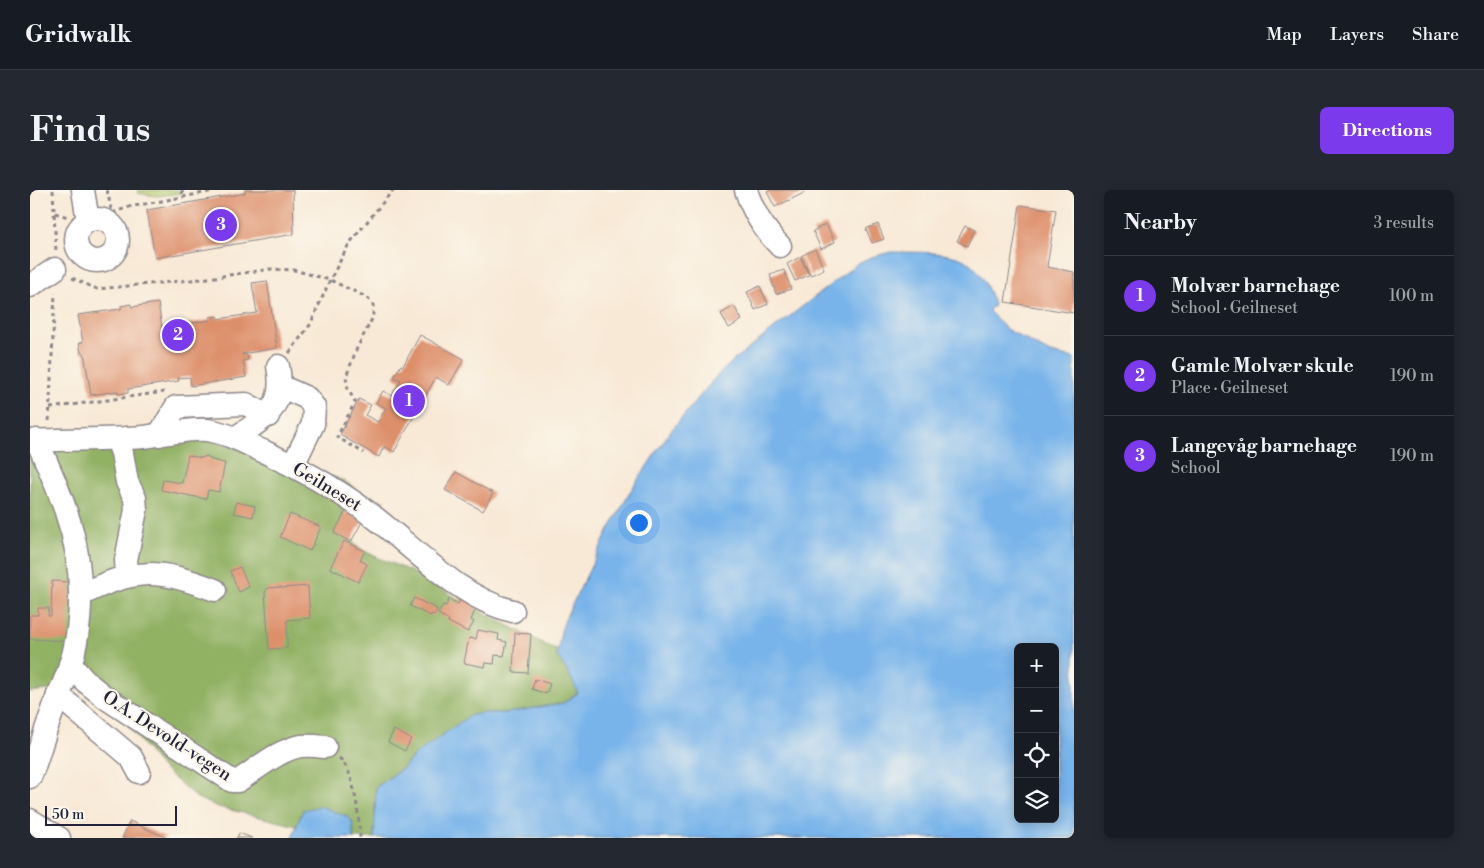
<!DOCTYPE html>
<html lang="en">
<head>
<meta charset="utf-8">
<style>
	:root { --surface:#171b24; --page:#242831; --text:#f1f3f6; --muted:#9ea1a6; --line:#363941; --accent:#7c3aed }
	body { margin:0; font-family:"Libre Bodoni",serif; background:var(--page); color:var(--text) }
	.controls { position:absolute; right:15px; bottom:15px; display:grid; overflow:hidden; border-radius:8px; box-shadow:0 2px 12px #0003 }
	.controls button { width:45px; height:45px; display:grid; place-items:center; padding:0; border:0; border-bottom:1px solid var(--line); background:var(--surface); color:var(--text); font:25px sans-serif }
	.scale { position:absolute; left:15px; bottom:12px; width:132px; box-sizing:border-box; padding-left:5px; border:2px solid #22223b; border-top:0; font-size:14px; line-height:18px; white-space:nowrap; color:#22223b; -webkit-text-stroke:4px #fbf7ec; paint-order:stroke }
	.you { position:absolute; left:608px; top:332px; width:18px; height:18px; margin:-12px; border:4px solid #fff; border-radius:50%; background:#1a73e8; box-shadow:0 0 0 8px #1a73e833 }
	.badge { display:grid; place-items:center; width:32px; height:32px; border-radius:50%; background:var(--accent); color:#fff; font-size:16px; font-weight:700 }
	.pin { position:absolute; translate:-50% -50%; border:2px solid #fff; box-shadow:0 1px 5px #0006 }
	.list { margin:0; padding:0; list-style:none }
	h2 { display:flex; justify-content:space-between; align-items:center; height:65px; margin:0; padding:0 20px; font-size:21px }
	h2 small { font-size:16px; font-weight:400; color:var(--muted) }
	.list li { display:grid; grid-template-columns:32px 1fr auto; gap:15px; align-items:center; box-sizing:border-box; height:80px; padding:0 20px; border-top:1px solid var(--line) }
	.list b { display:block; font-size:19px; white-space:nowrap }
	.list p { margin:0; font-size:16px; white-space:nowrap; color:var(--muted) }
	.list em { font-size:16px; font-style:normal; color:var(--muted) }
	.icon { flex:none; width:28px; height:28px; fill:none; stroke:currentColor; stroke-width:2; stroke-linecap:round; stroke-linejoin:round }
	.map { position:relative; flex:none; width:1044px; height:648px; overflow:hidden; border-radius:8px }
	header { display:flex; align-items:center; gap:30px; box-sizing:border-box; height:70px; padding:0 25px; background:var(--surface); border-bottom:1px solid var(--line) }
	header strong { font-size:24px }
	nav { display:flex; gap:28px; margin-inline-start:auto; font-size:18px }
	.intro { display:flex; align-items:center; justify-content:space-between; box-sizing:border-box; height:120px; padding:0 30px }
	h1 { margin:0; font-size:35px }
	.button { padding:12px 22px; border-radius:8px; background:var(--accent); color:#fff; font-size:18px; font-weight:700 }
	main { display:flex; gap:30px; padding:0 30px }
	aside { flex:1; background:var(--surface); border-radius:8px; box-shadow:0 2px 12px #0003 }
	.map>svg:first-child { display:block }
</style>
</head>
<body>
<header>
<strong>Gridwalk</strong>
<nav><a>Map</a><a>Layers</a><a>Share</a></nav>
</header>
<div class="intro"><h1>Find us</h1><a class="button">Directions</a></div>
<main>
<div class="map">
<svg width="1044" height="648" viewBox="0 0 1044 648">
	<rect width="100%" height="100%" fill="#fbf7ec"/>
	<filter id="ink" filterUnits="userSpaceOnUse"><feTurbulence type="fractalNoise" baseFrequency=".02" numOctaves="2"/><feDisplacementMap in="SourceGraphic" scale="10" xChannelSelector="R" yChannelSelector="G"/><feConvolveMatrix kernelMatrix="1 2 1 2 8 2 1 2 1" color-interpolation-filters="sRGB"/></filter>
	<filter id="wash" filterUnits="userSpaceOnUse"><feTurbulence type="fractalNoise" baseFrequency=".0096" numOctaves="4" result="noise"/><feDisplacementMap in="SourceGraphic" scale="20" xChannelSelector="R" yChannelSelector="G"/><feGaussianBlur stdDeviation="1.12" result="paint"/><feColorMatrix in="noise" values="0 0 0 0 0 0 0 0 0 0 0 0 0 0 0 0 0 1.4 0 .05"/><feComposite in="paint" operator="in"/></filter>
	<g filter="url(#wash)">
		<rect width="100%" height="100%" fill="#f8e9d6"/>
		<path fill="#b7ce72" stroke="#6c7856" d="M 109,0 L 149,0 L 150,3 L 127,6 L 107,3 Z"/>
		<path fill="#91b164" stroke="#5a6a50" d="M 138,238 L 277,278 L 314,291 L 325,298 C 318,308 307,332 315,344 C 330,365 363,372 384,383 C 399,390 413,400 427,408 C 460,427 494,443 528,461 L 527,465 L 540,486 L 548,502 L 533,513 L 477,523 L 451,523 L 386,564 L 373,578 L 346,597 L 344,648 L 323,648 L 323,633 L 273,620 L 267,636 L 188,617 L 167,608 L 131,577 L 96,533 L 54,496 L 0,502 L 0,261 Z"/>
		<g fill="#78b4ea" stroke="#4d6b92" fill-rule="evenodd">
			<path d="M 861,62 C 884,63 926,59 943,76 C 953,86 959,101 964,113 L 963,117 L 960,118 L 959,121 L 976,139 L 1020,163 L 1044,168 L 1044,648 L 344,648 L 346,597 L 373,578 L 386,564 L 439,526 L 451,523 L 477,523 L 533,513 L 548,503 L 540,486 L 527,465 L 531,441 L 536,427 L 579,340 L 603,297 L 639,243 L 685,188 L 704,170 L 828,73 L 841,67 ZM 988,457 L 1025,457 L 1025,629 L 988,629 Z"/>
			<path d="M 290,616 L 318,627 L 323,633 L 323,648 L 262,648 L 273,620 Z"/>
		</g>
		<g id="blocks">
			<g fill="#dd8f6a">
				<path d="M 215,0 L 263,0 L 264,44 L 125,68 L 117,20 L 215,3 Z"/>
				<path d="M 740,0 L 773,0 L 774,3 L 745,17 L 737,2 Z"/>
				<path d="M 990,15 L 1026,20 L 1017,77 L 1044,82 L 1044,123 L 975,112 Z"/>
				<path d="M 796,34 L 805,52 L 791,59 L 783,41 Z"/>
				<path d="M 848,34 L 854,49 L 842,53 L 836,39 Z"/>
				<path d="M 935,36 L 944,40 L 937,56 L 927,51 Z"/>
				<path d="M 785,59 L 794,79 L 781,85 L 771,66 Z"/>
				<path d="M 770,67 L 779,85 L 765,91 L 757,74 Z"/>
				<path d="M 754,80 L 761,99 L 746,104 L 740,85 Z"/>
				<path d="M 237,91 L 247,158 L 212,164 L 213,165 L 217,165 L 218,170 L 213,171 L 216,187 L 161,196 L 160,187 L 148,188 L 149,191 L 98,199 L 98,203 L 88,204 L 88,201 L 61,205 L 54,163 L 51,163 L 49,153 L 53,152 L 48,125 L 91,119 L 91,116 L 101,114 L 101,117 L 128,113 L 132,138 L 180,130 L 180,127 L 187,126 L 188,129 L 227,123 L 222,93 Z"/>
				<path d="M 730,96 L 738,114 L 725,120 L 717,102 Z"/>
				<path d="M 704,116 L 712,130 L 699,138 L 691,124 Z"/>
				<path d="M 390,145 L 434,169 L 419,195 L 406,187 L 364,262 L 356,257 L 353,258 L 349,267 L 310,245 L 329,209 L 341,215 L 335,225 L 348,232 L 356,218 L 346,213 L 353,201 L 362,206 L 371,190 L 364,187 L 371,175 L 373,176 Z"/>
				<path d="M 158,265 L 171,268 L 177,266 L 182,270 L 195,273 L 189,302 L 178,300 L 176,309 L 131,300 L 133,290 L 152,293 Z"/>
				<path d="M 426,282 L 463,303 L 453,321 L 415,300 Z"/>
				<path d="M 206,312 L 225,316 L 223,327 L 204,323 Z"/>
				<path d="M 316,321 L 333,330 L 321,352 L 304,343 Z"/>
				<path d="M 260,324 L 291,337 L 280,361 L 250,347 Z"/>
				<path d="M 314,351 L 335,361 L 330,370 L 337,374 L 328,392 L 300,378 Z"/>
				<path d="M 210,377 L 219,397 L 209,402 L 200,381 Z"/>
				<path d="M 22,391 L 41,392 L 38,451 L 0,449 L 0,425 L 8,425 L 8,418 L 19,418 L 18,426 L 21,426 Z"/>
				<path d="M 278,396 L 280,428 L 257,430 L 257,458 L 239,459 L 235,402 L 238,398 L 251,397 L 252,398 Z"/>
				<path d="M 432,405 L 447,416 L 441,430 L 444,432 L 438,442 L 418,432 L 419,430 L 408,424 L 413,415 L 416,416 L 419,409 L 428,414 Z"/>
				<path d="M 384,408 L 407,419 L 405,425 L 402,424 L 401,426 L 380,416 Z"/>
				<path d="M 448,440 L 469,444 L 468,450 L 477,452 L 474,466 L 465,465 L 464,474 L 456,473 L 455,477 L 434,473 L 439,448 L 446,449 Z"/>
				<path d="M 485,443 L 501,444 L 498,483 L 483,482 Z"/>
				<path d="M 505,489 L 520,494 L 516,504 L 502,499 Z"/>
				<path d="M 364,540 L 381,549 L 375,561 L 358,552 Z"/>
				<path d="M 100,631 L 137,648 L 92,648 Z"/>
				<path d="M 209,643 L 222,648 L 207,648 Z"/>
			</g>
		</g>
	</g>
	<g filter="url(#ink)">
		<use href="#blocks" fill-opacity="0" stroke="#8d8688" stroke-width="1"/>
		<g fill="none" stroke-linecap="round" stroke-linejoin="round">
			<g stroke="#8d8688" stroke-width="25">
				<g id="minor">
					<path d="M 53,0 L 58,31"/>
					<path d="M 716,0 C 723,22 734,40 750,56"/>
					<circle cx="67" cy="50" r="21"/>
					<path d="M 0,96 L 25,79"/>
					<path d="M 250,196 L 277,208 L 284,217 L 283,234 L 263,275"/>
					<path d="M 129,245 L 146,217 L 216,214 L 238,226"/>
					<path d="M 205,248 C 236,227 256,218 248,176"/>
					<path d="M 87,249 L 92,263 L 97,292 L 105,308 L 106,320 L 96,370 L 97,386"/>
					<path d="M 7,250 C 17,274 28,297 36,322 C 56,378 56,451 28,505 L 101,567 L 109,582"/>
					<path d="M 0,251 C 38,249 76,250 113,247 C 131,245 160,238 177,240 C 198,243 217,254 237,263 C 277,282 314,303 349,331 C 389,363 432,409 483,421"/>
					<path d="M 51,405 C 106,377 129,379 185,400"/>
					<path d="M 40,474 L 55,491 L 76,508 L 202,591 L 208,591 C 227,579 248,560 271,556 C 279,555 287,556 295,557"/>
					<path d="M 0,587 C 6,573 9,560 14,546 C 18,532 24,519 28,505"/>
					<path d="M 0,630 L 29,648"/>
				</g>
			</g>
			<g stroke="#8d8688" stroke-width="3" stroke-dasharray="4 4" stroke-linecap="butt">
				<path d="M 23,0 L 26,62"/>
				<path d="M 77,0 L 82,23 L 99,17 L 190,0"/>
				<path d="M 152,0 L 153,8"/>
				<path d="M 64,19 C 77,19 89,25 95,37 C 110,71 62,97 41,67 C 37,61 35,53 36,45 C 37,36 43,29 48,21 Z"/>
				<path d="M 25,23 L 38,27"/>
				<path d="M 42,88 L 67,99 L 171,89 L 241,79 L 264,80 L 300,90 L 336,107 L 343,114 L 343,127 L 327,158 L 316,187 L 318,199 L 325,212 L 307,247 L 334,263"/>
				<path d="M 259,163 L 280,135 L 300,90 L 319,54 L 363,0"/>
				<path d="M 20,218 L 134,202"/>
				<path d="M 19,231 L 25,103"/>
				<path d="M 309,568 C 325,580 329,629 330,648"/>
			</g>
			<use href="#minor" stroke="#fff" stroke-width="22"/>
		</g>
	</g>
	<g text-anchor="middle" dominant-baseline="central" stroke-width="4.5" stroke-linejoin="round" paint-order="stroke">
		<g font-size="18" fill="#22223b" stroke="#fbf7ec">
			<text transform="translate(297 297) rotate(31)">Geilneset</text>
			<text transform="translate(137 546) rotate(33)">O.A. Devold-vegen</text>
		</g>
	</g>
</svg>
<div class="controls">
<button>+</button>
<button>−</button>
<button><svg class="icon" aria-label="locate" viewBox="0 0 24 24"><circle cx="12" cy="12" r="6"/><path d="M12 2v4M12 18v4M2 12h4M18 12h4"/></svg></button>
<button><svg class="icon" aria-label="layers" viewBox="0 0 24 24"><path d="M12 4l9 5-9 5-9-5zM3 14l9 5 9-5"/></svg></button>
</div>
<div class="scale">50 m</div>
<div class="you"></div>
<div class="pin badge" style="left:379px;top:211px">1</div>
<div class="pin badge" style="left:148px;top:145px">2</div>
<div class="pin badge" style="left:191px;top:35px">3</div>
</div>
<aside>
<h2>Nearby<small>3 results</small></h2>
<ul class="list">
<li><span class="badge">1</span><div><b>Molvær barnehage</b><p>School · Geilneset</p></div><em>100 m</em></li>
<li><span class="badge">2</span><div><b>Gamle Molvær skule</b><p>Place · Geilneset</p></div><em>190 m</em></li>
<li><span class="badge">3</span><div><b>Langevåg barnehage</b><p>School</p></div><em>190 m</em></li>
</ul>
</aside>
</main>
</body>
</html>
